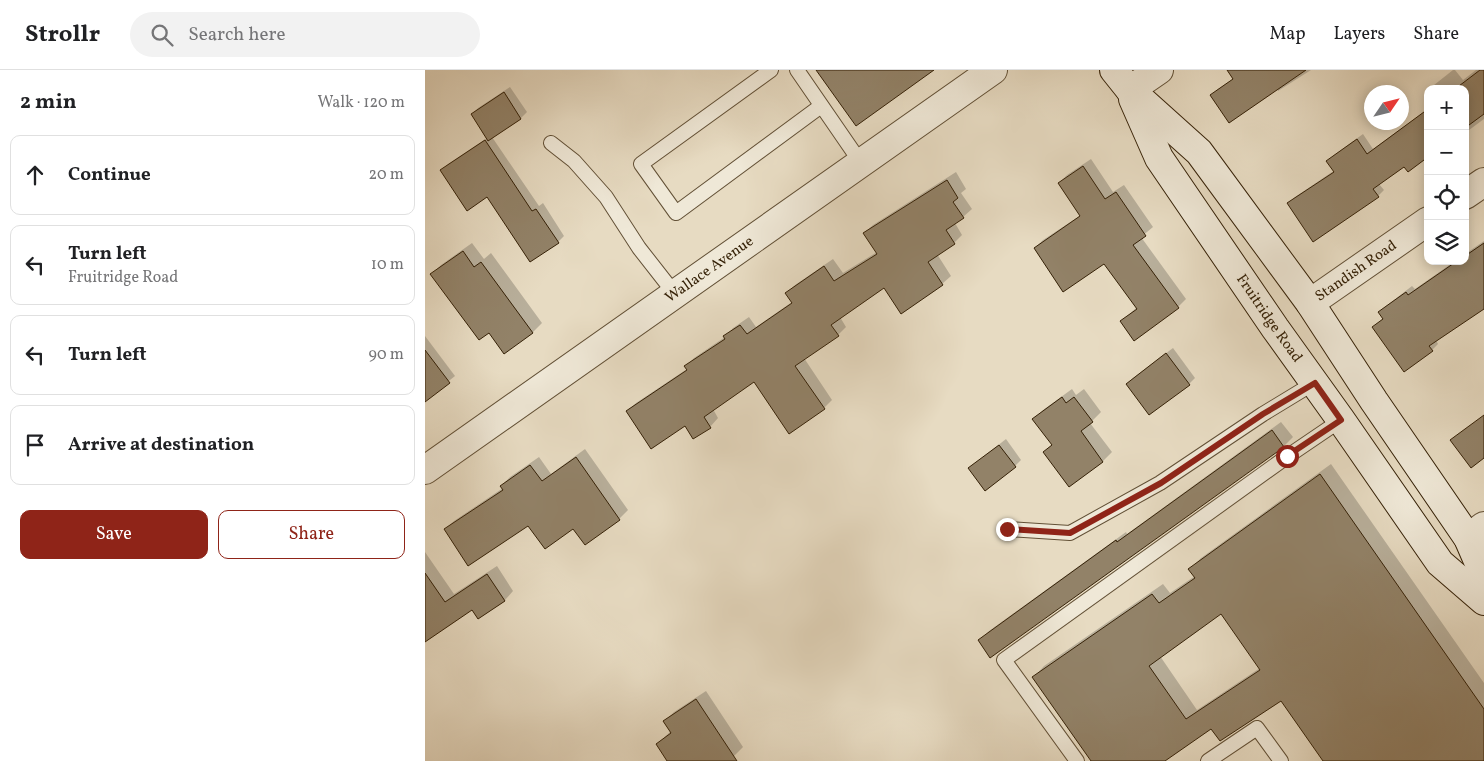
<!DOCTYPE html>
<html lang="en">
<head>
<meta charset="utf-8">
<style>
	:root { --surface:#fff; --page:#f2f2f2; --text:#202124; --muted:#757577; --line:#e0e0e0; --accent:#8f2418 }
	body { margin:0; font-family:Vollkorn,serif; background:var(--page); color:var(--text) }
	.controls { position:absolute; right:15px; top:15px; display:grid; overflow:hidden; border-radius:10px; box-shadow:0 2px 12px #0003 }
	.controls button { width:45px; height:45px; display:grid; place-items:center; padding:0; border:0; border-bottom:1px solid var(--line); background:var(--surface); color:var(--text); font:25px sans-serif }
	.compass { position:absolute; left:939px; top:15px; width:45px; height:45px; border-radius:50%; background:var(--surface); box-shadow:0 2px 12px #0003; rotate:55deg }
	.stop { position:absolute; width:15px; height:15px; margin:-11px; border:4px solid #8f2418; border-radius:50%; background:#fff }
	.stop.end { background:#8f2418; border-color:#fff; box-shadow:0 1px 5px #0008 }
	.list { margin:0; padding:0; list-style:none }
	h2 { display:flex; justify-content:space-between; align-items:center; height:65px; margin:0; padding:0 20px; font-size:21px }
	h2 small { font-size:16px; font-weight:400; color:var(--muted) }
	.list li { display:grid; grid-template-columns:32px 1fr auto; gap:15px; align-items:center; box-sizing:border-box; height:80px; margin:0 10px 10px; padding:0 10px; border:1px solid var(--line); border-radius:10px }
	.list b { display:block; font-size:19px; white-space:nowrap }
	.list p { margin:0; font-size:16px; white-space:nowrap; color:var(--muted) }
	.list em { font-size:16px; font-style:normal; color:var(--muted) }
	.actions { display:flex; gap:10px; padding:15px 20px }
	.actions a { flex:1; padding:11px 0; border:1px solid var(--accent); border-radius:10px; text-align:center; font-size:18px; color:var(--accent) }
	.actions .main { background:var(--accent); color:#fff }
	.icon { flex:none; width:28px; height:28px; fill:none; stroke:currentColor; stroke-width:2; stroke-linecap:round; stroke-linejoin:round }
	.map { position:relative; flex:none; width:1059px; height:691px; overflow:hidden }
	header { display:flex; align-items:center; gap:30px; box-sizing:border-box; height:70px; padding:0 25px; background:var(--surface); border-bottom:1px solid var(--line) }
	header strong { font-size:24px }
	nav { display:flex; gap:28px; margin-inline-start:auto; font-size:18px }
	.search { width:350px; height:45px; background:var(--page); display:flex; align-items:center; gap:12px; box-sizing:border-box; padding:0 18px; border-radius:28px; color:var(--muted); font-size:19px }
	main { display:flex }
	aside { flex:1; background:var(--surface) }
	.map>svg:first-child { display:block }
</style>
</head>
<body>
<header>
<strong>Strollr</strong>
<div class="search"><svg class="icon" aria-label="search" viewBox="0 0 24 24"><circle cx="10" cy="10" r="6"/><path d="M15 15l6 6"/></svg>Search here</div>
<nav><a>Map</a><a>Layers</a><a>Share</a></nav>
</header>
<main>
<aside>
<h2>2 min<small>Walk · 120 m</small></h2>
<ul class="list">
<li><svg class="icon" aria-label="ahead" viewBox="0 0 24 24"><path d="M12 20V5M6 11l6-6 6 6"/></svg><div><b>Continue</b></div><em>20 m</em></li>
<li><svg class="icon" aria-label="left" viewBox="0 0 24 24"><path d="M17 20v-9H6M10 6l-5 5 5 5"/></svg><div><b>Turn left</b><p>Fruitridge Road</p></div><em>10 m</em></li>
<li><svg class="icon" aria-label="left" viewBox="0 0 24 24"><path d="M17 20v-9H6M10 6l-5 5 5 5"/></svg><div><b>Turn left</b></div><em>90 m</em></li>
<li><svg class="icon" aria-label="arrive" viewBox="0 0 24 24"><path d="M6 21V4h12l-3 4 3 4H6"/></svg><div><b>Arrive at destination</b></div></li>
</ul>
<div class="actions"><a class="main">Save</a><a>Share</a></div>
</aside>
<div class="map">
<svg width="1059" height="691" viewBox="0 0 1059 691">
	<rect width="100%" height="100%" fill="#e7dbc2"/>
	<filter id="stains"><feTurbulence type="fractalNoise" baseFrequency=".004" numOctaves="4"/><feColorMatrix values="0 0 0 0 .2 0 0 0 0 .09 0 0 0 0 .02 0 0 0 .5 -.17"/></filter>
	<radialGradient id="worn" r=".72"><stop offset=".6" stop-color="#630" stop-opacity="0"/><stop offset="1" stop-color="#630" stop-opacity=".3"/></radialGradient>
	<g fill="#0003" fill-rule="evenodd">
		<path d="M 809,0 L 886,0 L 853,21 L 852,18 L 787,25 L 793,19 L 809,8 Z"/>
		<path d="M 1028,0 L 1030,0 L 1038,10 L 1051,0 L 1054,0 L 1055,2 L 1059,0 L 1059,49 L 1040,63 L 1040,19 L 1004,19 Z"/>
		<path d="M 85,17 L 102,42 L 96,48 L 67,67 L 114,136 L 118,133 L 139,166 L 133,172 L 63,126 L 17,100 L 23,94 L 62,68 L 47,44 L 53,38 Z"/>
		<path d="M 1003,39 L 1003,85 L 980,95 L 954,114 L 959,120 L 953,126 L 863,133 L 870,127 L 910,100 L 903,91 L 909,85 L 938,64 L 948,79 Z"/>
		<path d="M 666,89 L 688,122 L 699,115 L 728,157 L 716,167 L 761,229 L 753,237 L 697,251 L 712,237 L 680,192 L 610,178 L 618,170 L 656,145 L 634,113 L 642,105 Z"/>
		<path d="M 531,102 L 541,119 L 536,123 L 547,139 L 538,147 L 530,153 L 537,165 L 529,173 L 512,184 L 526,206 L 517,214 L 460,217 L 415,247 L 421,257 L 413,265 L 379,288 L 407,330 L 399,338 L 330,311 L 288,339 L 293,348 L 285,357 L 260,354 L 202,341 L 211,333 L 262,299 L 261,296 L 269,288 L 300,267 L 308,258 L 324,247 L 331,257 L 367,232 L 362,223 L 370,215 L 408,189 L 418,203 L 452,182 L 439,163 L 448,155 Z"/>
		<path d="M 1059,171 L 1059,238 L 1011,270 L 1013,274 L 1007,280 L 980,300 L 948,257 L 958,248 L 954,242 L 961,236 L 987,216 L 990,219 L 1030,191 L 1040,191 L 1040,184 Z"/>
		<path d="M 47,173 L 59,189 L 66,183 L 117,253 L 108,262 L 79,283 L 64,262 L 7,204 L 16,195 Z"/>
		<path d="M 0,266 L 30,306 L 0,330 Z"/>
		<path d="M 748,278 L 770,308 L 764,314 L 724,343 L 702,314 L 708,308 Z"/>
		<path d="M 647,319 L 651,325 L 659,319 L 676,342 L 665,353 L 687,382 L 678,391 L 644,416 L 620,382 L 627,374 L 609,349 L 618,340 Z"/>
		<path d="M 856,352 L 868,367 L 859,376 L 566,586 L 555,570 L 564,561 L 701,462 L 702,464 Z"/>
		<path d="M 581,369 L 596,390 L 590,396 L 544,398 Z"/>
		<path d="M 160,379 L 203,440 L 194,449 L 160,473 L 148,457 L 104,454 L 20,459 L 29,451 L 78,418 L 76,416 L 85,407 L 114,387 L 126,404 Z"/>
		<path d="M 906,394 L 1059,613 L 1059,691 L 900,691 L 856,629 L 787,657 L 738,691 L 668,691 L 609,607 L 619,596 L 738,514 L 745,523 L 770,506 L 765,499 L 776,488 ZM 796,543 L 835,598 L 772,640 L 735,586 Z"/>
		<path d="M 0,482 L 29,524 L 72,496 L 88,521 L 80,530 L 53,547 L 47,538 L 0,570 Z"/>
		<path d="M 281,621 L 318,677 L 309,686 L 301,691 L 244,691 L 232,674 L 246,661 L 240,651 L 249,642 Z"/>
	</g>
	<g fill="#928268" stroke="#352107" fill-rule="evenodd">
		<path d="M 391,0 L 509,0 L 431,56 Z"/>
		<path d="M 802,0 L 881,0 L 804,53 L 785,25 L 808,9 Z"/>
		<path d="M 1055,0 L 1059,0 L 1059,44 L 1040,58 L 1040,19 L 1030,19 Z"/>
		<path d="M 79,22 L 96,49 L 63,71 L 46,44 Z"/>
		<path d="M 1003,39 L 1003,87 L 983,102 L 979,97 L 948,119 L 954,127 L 888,172 L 862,133 L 909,102 L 901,91 L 932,69 L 942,84 Z"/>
		<path d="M 60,70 L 107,141 L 111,139 L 134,173 L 105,192 L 62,127 L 42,141 L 15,100 Z"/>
		<path d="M 658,96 L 680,129 L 691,122 L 721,166 L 708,175 L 754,238 L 709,271 L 695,251 L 712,239 L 679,194 L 638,222 L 609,178 L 655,146 L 633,113 Z"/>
		<path d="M 522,110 L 533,128 L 528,132 L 539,148 L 521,160 L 530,174 L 503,192 L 518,215 L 476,244 L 459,218 L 406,255 L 414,266 L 370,296 L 400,339 L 364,364 L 329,312 L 279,347 L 286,358 L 268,369 L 260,356 L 226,379 L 201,341 L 262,300 L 259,296 L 300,269 L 298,266 L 315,255 L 322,264 L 367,233 L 360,223 L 399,196 L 409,211 L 452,184 L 438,163 Z"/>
		<path d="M 1059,173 L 1059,239 L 1004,276 L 1008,281 L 979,302 L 947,257 L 958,249 L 953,242 L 981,222 L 983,225 L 1032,191 L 1040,191 L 1040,186 Z"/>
		<path d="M 38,181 L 49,197 L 56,192 L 108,263 L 79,284 L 64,263 L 54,270 L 5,204 Z"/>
		<path d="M 0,280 L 25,313 L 0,332 Z"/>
		<path d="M 741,283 L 765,315 L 724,345 L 701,314 Z"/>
		<path d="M 637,327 L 641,333 L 649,327 L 668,352 L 656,361 L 678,392 L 644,417 L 618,382 L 627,375 L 607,349 Z"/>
		<path d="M 1059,345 L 1059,388 L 1046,398 L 1025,370 Z"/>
		<path d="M 847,360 L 859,377 L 565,588 L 553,570 L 691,470 L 692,472 Z"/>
		<path d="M 574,375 L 591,397 L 560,421 L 543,398 Z"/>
		<path d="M 151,387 L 195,450 L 160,475 L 148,459 L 120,479 L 103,456 L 43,496 L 19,459 L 78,420 L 75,416 L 105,395 L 117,411 Z"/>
		<path d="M 895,404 L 1059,639 L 1059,691 L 898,691 L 856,631 L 795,671 L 786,659 L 740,691 L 666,691 L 607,607 L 727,524 L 734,533 L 770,508 L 763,499 ZM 796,544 L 835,600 L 761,649 L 724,596 Z"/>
		<path d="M 0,503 L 20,532 L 62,504 L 80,531 L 53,549 L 47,540 L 0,572 Z"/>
		<path d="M 271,629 L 312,691 L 242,691 L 231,674 L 246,663 L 238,651 Z"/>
	</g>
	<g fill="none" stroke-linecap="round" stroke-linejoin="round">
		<g stroke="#625036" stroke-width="16">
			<g id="service">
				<path d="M 346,0 L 216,94 L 251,143 L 396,36"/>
				<path d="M 372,0 L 436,93"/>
				<path d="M 126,73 L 149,91 L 181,127 L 214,178 L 250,224"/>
				<path d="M 583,459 L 645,463 L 735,413 L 838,344 L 889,313"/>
				<path d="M 652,691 L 579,590 L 863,386 L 916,350"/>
				<path d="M 783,691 L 832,658 L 856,691"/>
			</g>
		</g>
		<g stroke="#625036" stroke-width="30">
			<g id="minor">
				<path d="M 705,20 L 734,0"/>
				<path d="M 1040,125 L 1059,112"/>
				<path id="s1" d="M 885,233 L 1003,151"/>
				<path id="s2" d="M 0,400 L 568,0"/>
				<path d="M 1043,468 L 1059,456"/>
			</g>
		</g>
		<g stroke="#352107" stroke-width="30">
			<g id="secondary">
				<path d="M 689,0 L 705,20 L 774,82 L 885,233 L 949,331 L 1043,468 L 1059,505"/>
				<path id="s3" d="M 708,29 L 734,88 L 850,258 L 916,350 L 1015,493 L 1059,531"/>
			</g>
		</g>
		<use href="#service" stroke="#efe8d7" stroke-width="14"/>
		<use href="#minor" stroke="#efe8d7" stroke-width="28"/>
		<use href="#secondary" stroke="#efe8d7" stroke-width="28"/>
	</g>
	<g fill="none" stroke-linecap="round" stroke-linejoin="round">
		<path stroke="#8f2418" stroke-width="6" d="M 582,459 L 645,463 L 736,413 L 838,344 L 890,313 L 916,350 L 862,386"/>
	</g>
	<g text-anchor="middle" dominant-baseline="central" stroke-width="5" stroke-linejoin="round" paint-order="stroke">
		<g font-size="15" fill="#352107" stroke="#efe8d7">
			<text stroke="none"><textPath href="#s2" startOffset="348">Wallace Avenue</textPath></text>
			<text stroke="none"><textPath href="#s1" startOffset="56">Standish Road</textPath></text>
			<text stroke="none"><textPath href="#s3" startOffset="259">Fruitridge Road</textPath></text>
		</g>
	</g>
	<rect width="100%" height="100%" filter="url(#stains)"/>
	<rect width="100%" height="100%" fill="url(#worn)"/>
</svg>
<div class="controls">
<button>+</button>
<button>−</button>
<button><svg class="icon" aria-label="locate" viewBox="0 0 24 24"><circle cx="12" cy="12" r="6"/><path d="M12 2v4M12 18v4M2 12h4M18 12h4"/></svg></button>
<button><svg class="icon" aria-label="layers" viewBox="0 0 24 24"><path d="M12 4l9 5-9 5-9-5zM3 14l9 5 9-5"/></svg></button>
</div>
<svg class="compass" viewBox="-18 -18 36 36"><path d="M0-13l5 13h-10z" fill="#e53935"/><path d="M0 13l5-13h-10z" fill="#757577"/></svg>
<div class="stop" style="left:862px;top:386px"></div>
<div class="stop end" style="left:582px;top:459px"></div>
</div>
</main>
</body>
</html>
